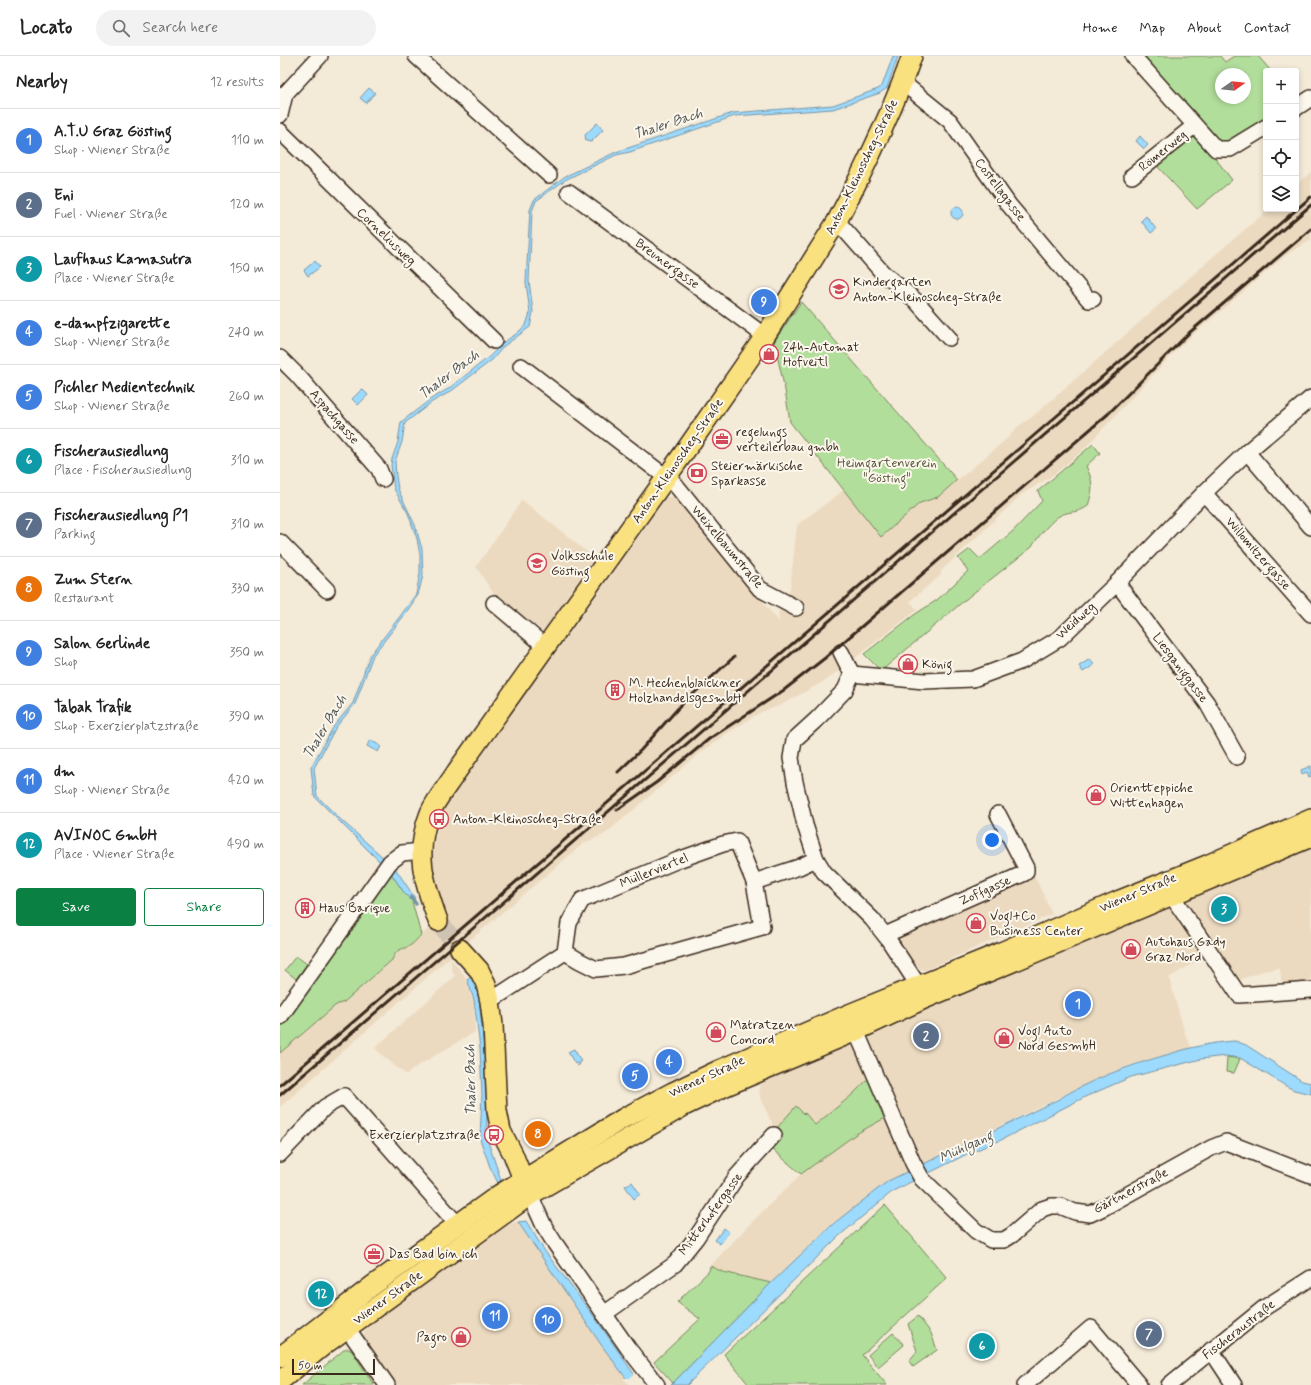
<!DOCTYPE html>
<html lang="en">
<head>
<meta charset="utf-8">
<style>
	:root { --surface:#fff; --page:#f2f2f2; --text:#222; --muted:#767676; --line:#e0e0e0; --accent:#0b8043 }
	body { margin:0; font-family:Mynerve,sans-serif; background:var(--page); color:var(--text) }
	.controls { position:absolute; right:12px; top:12px; display:grid; overflow:hidden; border-radius:4px; box-shadow:0 2px 6px #0003 }
	.controls button { width:36px; height:36px; display:grid; place-items:center; padding:0; border:0; border-bottom:1px solid var(--line); background:var(--surface); color:var(--text); font:20px sans-serif }
	.compass { position:absolute; left:935px; top:12px; width:36px; height:36px; border-radius:50%; background:var(--surface); box-shadow:0 2px 6px #0003; rotate:75deg }
	.scale { position:absolute; left:12px; bottom:10px; width:83px; box-sizing:border-box; padding-left:4px; border:2px solid #3b2a1e; border-top:0; font-size:11px; line-height:14px; white-space:nowrap; color:#3b2a1e; -webkit-text-stroke:3px #fbf7ec; paint-order:stroke }
	.you { position:absolute; left:712px; top:784px; width:14px; height:14px; margin:-10px; border:3px solid #fff; border-radius:50%; background:#1a73e8; box-shadow:0 0 0 6px #1a73e833 }
	.badge { display:grid; place-items:center; width:26px; height:26px; border-radius:50%; background:var(--accent); color:#fff; font-size:13px; font-weight:700 }
	.pin { position:absolute; translate:-50% -50%; border:2px solid #fff; box-shadow:0 1px 4px #0006 }
	.list { margin:0; padding:0; list-style:none }
	h2 { display:flex; justify-content:space-between; align-items:center; height:52px; margin:0; padding:0 16px; font-size:17px }
	h2 small { font-size:13px; font-weight:400; color:var(--muted) }
	.list li { display:grid; grid-template-columns:26px 1fr auto; gap:12px; align-items:center; box-sizing:border-box; height:64px; padding:0 16px; border-top:1px solid var(--line) }
	.list b { display:block; font-size:15px; white-space:nowrap }
	.list p { margin:0; font-size:13px; white-space:nowrap; color:var(--muted) }
	.list em { font-size:13px; font-style:normal; color:var(--muted) }
	.actions { display:flex; gap:8px; padding:12px 16px }
	.actions a { flex:1; padding:9px 0; border:1px solid var(--accent); border-radius:4px; text-align:center; font-size:14px; color:var(--accent) }
	.actions .main { background:var(--accent); color:#fff }
	.icon { flex:none; width:22px; height:22px; fill:none; stroke:currentColor; stroke-width:2; stroke-linecap:round; stroke-linejoin:round }
	.map { position:relative; flex:none; width:1031px; height:1329px; overflow:hidden }
	header { display:flex; align-items:center; gap:24px; box-sizing:border-box; height:56px; padding:0 20px; background:var(--surface); border-bottom:1px solid var(--line) }
	header strong { font-size:19px }
	nav { display:flex; gap:22px; margin-inline-start:auto; font-size:14px }
	.search { width:280px; height:36px; background:var(--page); display:flex; align-items:center; gap:10px; box-sizing:border-box; padding:0 14px; border-radius:22px; color:var(--muted); font-size:15px }
	main { display:flex }
	aside { flex:1; background:var(--surface) }
	.map>svg:first-child { display:block }
</style>
</head>
<body>
<header>
<strong>Locato</strong>
<div class="search"><svg class="icon" aria-label="search" viewBox="0 0 24 24"><circle cx="10" cy="10" r="6"/><path d="M15 15l6 6"/></svg>Search here</div>
<nav><a>Home</a><a>Map</a><a>About</a><a>Contact</a></nav>
</header>
<main>
<aside>
<h2>Nearby<small>12 results</small></h2>
<ul class="list">
<li><span class="badge" style="background:#3f7fe0">1</span><div><b>A.T.U Graz Gösting</b><p>Shop · Wiener Straße</p></div><em>110 m</em></li>
<li><span class="badge" style="background:#5c6f8a">2</span><div><b>Eni</b><p>Fuel · Wiener Straße</p></div><em>120 m</em></li>
<li><span class="badge" style="background:#0f9aa8">3</span><div><b>Laufhaus Kamasutra</b><p>Place · Wiener Straße</p></div><em>150 m</em></li>
<li><span class="badge" style="background:#3f7fe0">4</span><div><b>e-dampfzigarette</b><p>Shop · Wiener Straße</p></div><em>240 m</em></li>
<li><span class="badge" style="background:#3f7fe0">5</span><div><b>Pichler Medientechnik</b><p>Shop · Wiener Straße</p></div><em>260 m</em></li>
<li><span class="badge" style="background:#0f9aa8">6</span><div><b>Fischerausiedlung</b><p>Place · Fischerausiedlung</p></div><em>310 m</em></li>
<li><span class="badge" style="background:#5c6f8a">7</span><div><b>Fischerausiedlung P1</b><p>Parking</p></div><em>310 m</em></li>
<li><span class="badge" style="background:#e8710a">8</span><div><b>Zum Stern</b><p>Restaurant</p></div><em>330 m</em></li>
<li><span class="badge" style="background:#3f7fe0">9</span><div><b>Salon Gerlinde</b><p>Shop</p></div><em>350 m</em></li>
<li><span class="badge" style="background:#3f7fe0">10</span><div><b>Tabak Trafik</b><p>Shop · Exerzierplatzstraße</p></div><em>390 m</em></li>
<li><span class="badge" style="background:#3f7fe0">11</span><div><b>dm</b><p>Shop · Wiener Straße</p></div><em>420 m</em></li>
<li><span class="badge" style="background:#0f9aa8">12</span><div><b>AVINOC GmbH</b><p>Place · Wiener Straße</p></div><em>490 m</em></li>
</ul>
<div class="actions"><a class="main">Save</a><a>Share</a></div>
</aside>
<div class="map">
<svg width="1031" height="1329" viewBox="0 0 1031 1329">
	<rect width="100%" height="100%" fill="#f4ead8"/>
	<filter id="ink" filterUnits="userSpaceOnUse"><feTurbulence type="fractalNoise" baseFrequency=".025" numOctaves="2"/><feDisplacementMap in="SourceGraphic" scale="8" xChannelSelector="R" yChannelSelector="G"/><feConvolveMatrix kernelMatrix="1 2 1 2 8 2 1 2 1" color-interpolation-filters="sRGB"/></filter>
	<g filter="url(#ink)">
		<g fill="#ebdac0">
			<path d="M 1031,116 L 1031,183 L 1006,199 L 902,288 L 802,395 L 772,420 L 742,438 L 661,515 L 661,519 L 630,545 L 637,554 L 548,623 L 501,649 L 481,656 L 443,680 L 419,698 L 325,778 L 304,787 L 162,908 L 0,1051 L 0,997 L 56,949 L 64,946 L 112,904 L 115,898 L 122,892 L 130,889 L 167,857 L 160,844 L 153,812 L 153,791 L 158,771 L 166,749 L 181,722 L 295,570 L 386,441 L 396,441 L 500,567 L 498,558 L 510,533 L 517,469 L 564,434 L 601,481 L 640,447 L 658,441 L 730,380 L 737,371 L 752,361 L 816,305 L 935,199 L 989,153 L 1016,153 L 1016,129 Z"/>
			<path d="M 242,444 L 317,504 L 266,577 L 227,549 L 214,538 L 196,511 Z"/>
			<path d="M 1031,790 L 1031,929 L 1002,930 L 1000,912 L 983,915 L 951,927 L 925,900 L 889,922 L 906,981 L 912,992 L 850,1009 L 821,1021 L 640,1109 L 586,990 L 591,978 L 830,875 L 878,856 Z"/>
			<path d="M 754,819 L 772,858 L 645,914 L 640,913 L 635,909 L 615,882 L 619,875 Z"/>
			<path d="M 171,903 L 185,920 L 194,948 L 195,976 L 139,1009 L 127,1018 L 125,1018 L 103,1000 L 95,992 L 175,920 L 171,912 Z"/>
			<path d="M 571,989 L 575,990 L 590,1021 L 572,1039 L 535,1069 L 525,1057 L 493,1077 L 492,1067 L 480,1042 L 479,1024 L 565,990 Z"/>
			<path d="M 605,1062 L 630,1115 L 553,1167 L 491,1227 L 443,1216 L 430,1210 L 472,1166 L 521,1118 L 576,1078 Z"/>
			<path d="M 235,1166 L 238,1166 L 322,1290 L 351,1329 L 22,1329 L 66,1292 L 77,1287 L 89,1269 L 224,1171 Z"/>
		</g>
		<g fill="#b2de9b" stroke="#76845c" fill-rule="evenodd">
			<path d="M 861,0 L 940,0 L 945,6 L 954,0 L 978,0 L 991,15 L 986,15 L 986,65 L 948,87 L 936,85 ZM 941,18 L 965,18 L 965,42 L 941,42 Z"/>
			<path d="M 912,79 L 918,80 L 952,124 L 917,153 L 878,111 L 882,100 Z"/>
			<path d="M 521,246 L 677,424 L 658,441 L 640,447 L 601,481 L 510,366 L 505,334 L 494,286 Z"/>
			<path d="M 813,388 L 820,397 L 806,410 C 814,427 813,433 808,450 C 797,458 792,454 781,459 C 772,463 756,483 752,491 L 692,538 L 601,615 L 584,598 L 634,559 L 657,544 L 688,515 L 678,502 L 690,493 L 700,503 L 733,475 L 762,445 L 758,435 Z"/>
			<path d="M 110,816 L 125,838 L 132,845 L 141,879 C 138,882 135,886 131,889 C 122,895 118,890 112,904 L 64,946 L 56,949 L 0,997 L 0,971 L 20,942 L 79,863 Z"/>
			<path d="M 16,900 L 27,908 L 16,923 L 5,914 Z"/>
			<path d="M 947,1001 L 960,1003 L 954,1017 L 946,1016 Z"/>
			<path d="M 590,1021 L 605,1062 L 576,1078 L 521,1118 L 492,1093 L 500,1082 L 495,1074 L 516,1050 L 524,1058 L 525,1057 L 535,1069 L 572,1039 Z"/>
			<path d="M 605,1149 L 667,1222 L 582,1299 L 607,1329 L 469,1329 L 444,1298 Z"/>
			<path d="M 430,1210 L 443,1216 L 491,1227 L 393,1327 L 374,1306 L 420,1263 L 397,1246 L 429,1215 Z"/>
			<path d="M 638,1260 L 651,1277 L 657,1294 L 633,1311 L 629,1305 L 637,1295 L 628,1268 Z"/>
			<path d="M 613,1277 L 624,1289 L 598,1311 L 588,1299 Z"/>
			<path d="M 66,1292 L 72,1295 L 94,1329 L 22,1329 Z"/>
		</g>
		<g fill="#9cdafe" stroke="#7594a4">
			<path d="M 613,0 L 618,0 L 607,32 L 600,37 L 553,53 L 455,60 L 350,96 L 336,99 L 285,124 L 256,145 L 252,155 L 249,225 L 253,256 L 250,271 L 224,290 L 212,304 L 170,336 L 152,346 L 125,367 L 122,386 L 115,405 L 116,420 L 118,433 L 135,469 L 142,493 L 143,519 L 138,539 L 123,561 L 93,599 L 75,648 L 56,671 L 34,712 L 37,740 L 60,763 L 115,812 L 135,842 L 132,845 L 125,838 L 110,816 L 34,740 L 31,711 L 54,670 L 73,647 L 90,599 L 121,559 L 136,538 L 140,517 L 140,499 L 137,483 L 128,457 L 114,433 L 111,409 L 112,403 L 118,386 L 121,366 L 151,343 L 168,333 L 209,301 L 224,286 L 236,278 L 246,269 L 250,257 L 246,226 L 250,154 L 254,144 L 284,121 L 336,96 L 453,57 L 553,49 L 598,33 L 602,30 Z"/>
			<path d="M 89,32 L 95,37 L 86,47 L 80,42 Z"/>
			<path d="M 317,67 L 323,74 L 311,86 L 306,85 L 305,79 Z"/>
			<path d="M 860,80 L 868,89 L 864,93 L 856,85 Z"/>
			<circle cx="677" cy="157" r="6"/>
			<path d="M 866,160 L 876,173 L 871,177 L 861,165 Z"/>
			<path d="M 35,205 L 40,211 L 28,220 L 24,214 Z"/>
			<path d="M 82,333 L 88,339 L 78,349 L 72,343 Z"/>
			<path d="M 810,603 L 814,609 L 803,616 L 799,610 Z"/>
			<path d="M 90,684 L 101,690 L 98,696 L 87,690 Z"/>
			<path d="M 1031,710 L 1031,720 L 1029,721 L 1027,716 L 1022,718 L 1021,714 Z"/>
			<path d="M 193,921 L 199,942 L 204,992 L 208,1037 L 206,1080 L 221,1124 L 218,1127 L 210,1111 L 200,1083 L 202,1038 L 200,992 L 194,944 L 187,923 Z"/>
			<path d="M 955,985 L 966,989 L 1022,1025 L 1031,1027 L 1031,1038 L 1014,1034 L 1006,1030 L 960,1002 L 945,1000 L 921,1003 L 851,1021 L 807,1040 L 721,1084 L 687,1098 L 613,1135 L 559,1180 L 407,1329 L 391,1329 L 491,1227 L 553,1168 L 608,1125 L 777,1044 C 811,1023 848,1010 886,999 C 909,992 932,986 955,985 Z"/>
			<path d="M 294,993 L 301,1005 L 299,1006 L 300,1008 L 298,1010 L 297,1007 L 295,1008 L 288,996 Z"/>
			<path d="M 352,1126 L 360,1138 L 354,1143 L 345,1130 Z"/>
			<path d="M 246,1165 L 264,1194 L 316,1263 L 354,1318 L 351,1329 L 322,1290 L 238,1166 Z"/>
			<path d="M 444,1172 L 449,1176 L 440,1188 L 435,1184 Z"/>
		</g>
		<path fill="#f4ead8" d="M 354,1315 L 364,1328 L 364,1329 L 349,1329 L 343,1322 L 350,1322 L 354,1318 Z"/>
		<g fill="none" stroke-linecap="round" stroke-linejoin="round">
			<path stroke="#7594a4" stroke-width="3.5" d="M 131,841 L 136,848"/>
			<path stroke="#cfc4b3" stroke-width="19" stroke-dasharray="19 10" stroke-linecap="butt" d="M 158,865 L 180,893"/>
			<g stroke="#3b2a1e" stroke-width="18">
				<g id="minor">
					<path d="M 136,0 L 269,119"/>
					<path d="M 853,0 L 936,93 L 950,93 L 986,71"/>
					<path d="M 622,28 L 627,30 L 670,65 L 729,149 L 809,244 L 813,243"/>
					<path d="M 0,41 L 5,38 L 40,0"/>
					<path d="M 1016,52 L 1031,42"/>
					<path d="M 0,59 L 5,38"/>
					<path d="M 0,75 L 214,285"/>
					<path d="M 852,120 L 914,70"/>
					<path d="M 289,136 L 485,280"/>
					<path d="M 557,165 L 602,216 L 636,245 L 669,282"/>
					<path d="M 0,302 L 18,320 L 99,413 L 103,423"/>
					<path d="M 241,310 L 395,428 L 480,533 L 516,552"/>
					<path d="M 967,396 L 1031,471"/>
					<path d="M 924,437 L 1031,558"/>
					<path d="M 0,486 L 47,534"/>
					<path d="M 837,527 L 927,647 L 957,701"/>
					<path d="M 214,547 L 266,591"/>
					<path d="M 561,596 L 572,618 L 565,634 L 537,663 L 514,684 L 511,702 L 515,726 L 525,769 L 536,803 L 544,816 L 592,863 L 608,883 L 638,929 L 642,939"/>
					<path d="M 572,618 L 644,625 L 693,623 L 742,605 L 780,582 L 837,527 L 924,437 L 967,396 L 1031,342"/>
					<path d="M 474,826 L 519,811 L 536,803"/>
					<path d="M 892,840 L 959,939 L 1031,934"/>
					<path d="M 605,879 L 745,817 L 746,815 L 746,812 L 718,758"/>
					<path d="M 210,945 L 285,896 L 289,867 L 302,844 L 398,804 L 443,788 L 457,785 L 474,826 L 482,871 L 344,910 L 316,913 L 300,905 L 285,896"/>
					<path d="M 0,961 L 110,806 L 122,797 L 142,795"/>
					<path d="M 576,975 L 633,1107 L 642,1123 L 696,1175 L 711,1184 L 724,1184 L 732,1179 L 762,1153 L 771,1150 L 780,1150 L 795,1156 L 810,1158 L 825,1151 L 931,1092 L 946,1086 L 1031,1119"/>
					<path d="M 0,1098 L 45,1051 L 64,1040 L 177,1168"/>
					<path d="M 250,1139 L 264,1170 L 274,1186 L 348,1292 L 377,1329"/>
					<path d="M 324,1258 L 395,1208 L 416,1182 L 457,1120 L 494,1079"/>
					<path d="M 67,1272 L 107,1329"/>
					<path d="M 931,1294 L 954,1329"/>
					<path d="M 745,1329 L 811,1272 L 859,1329"/>
					<path d="M 889,1329 L 984,1252 L 1031,1222"/>
				</g>
			</g>
			<g stroke="#3b2a1e" stroke-width="22">
				<g id="major">
					<path d="M 158,865 C 144,826 134,797 150,757 C 156,743 169,728 177,715 L 403,398 L 485,280 L 557,165 C 585,112 612,57 632,0"/>
					<path d="M 180,893 L 199,914 L 206,928 L 210,945 L 213,969 L 217,1055 L 221,1075 L 233,1098 L 248,1136"/>
					<path d="M 0,1301 L 92,1230 L 220,1138 L 344,1062 L 393,1036 L 439,1014 L 569,958 L 712,900 L 840,844 L 927,809 L 1031,763"/>
					<path d="M 0,1325 L 48,1286 L 250,1139 L 404,1050 L 448,1029 L 576,975 L 644,943 L 1031,781"/>
				</g>
			</g>
			<use href="#minor" stroke="#fbf7ec" stroke-width="15"/>
			<use href="#major" stroke="#fae180" stroke-width="19"/>
			<g stroke="#3b2a1e" stroke-width="3">
				<path d="M 338,716 L 361,694 L 400,650 L 454,601"/>
				<path d="M 337,754 L 377,726 L 429,683 L 504,634 L 545,602 L 828,358 L 909,277 L 1031,173"/>
				<path d="M 0,1029 L 1031,141"/>
				<path d="M 0,1039 L 1031,149"/>
			</g>
		</g>
	</g>
	<defs>
		<g id="school-ring" transform="scale(1)"><circle r="9.5" fill="#fbf7ec" stroke="#d1495b" stroke-width="1.5"/><path d="M0-5L7-2L0 1L-7-2ZM-4 1L0 2.5L4 1V4Q0 6-4 4Z" fill="#d1495b"/></g>
		<g id="shop-ring" transform="scale(1)"><circle r="9.5" fill="#fbf7ec" stroke="#d1495b" stroke-width="1.5"/><path d="M-5-2.5h2.3a2.7 3.5 0 0 1 5.4 0H5L5.5 6h-11ZM-1.5-2.5h3a1.5 2.3 0 0 0-3 0Z" fill="#d1495b"/></g>
		<g id="office-ring" transform="scale(1)"><circle r="9.5" fill="#fbf7ec" stroke="#d1495b" stroke-width="1.5"/><path d="M-6-3h4V-5.5h4V-3h4V5H-6ZM-1-4.5V-3h2v-1.5ZM-6 0V1H6V0Z" fill="#d1495b"/></g>
		<g id="bank-ring" transform="scale(1)"><circle r="9.5" fill="#fbf7ec" stroke="#d1495b" stroke-width="1.5"/><path d="M-6-4H6V4H-6ZM0-2.3a2.3 2.3 0 1 0 0 4.6a2.3 2.3 0 1 0 0-4.6Z" fill="#d1495b"/></g>
		<g id="building-ring" transform="scale(1)"><circle r="9.5" fill="#fbf7ec" stroke="#d1495b" stroke-width="1.5"/><path d="M-4-6H4V6H1V3H-1V6H-4ZM-2.5-4.3h1.7v1.8h-1.7ZM.8-4.3h1.7v1.8H.8ZM-2.5-1h1.7V.8h-1.7ZM.8-1h1.7V.8H.8Z" fill="#d1495b"/></g>
		<g id="bus-ring" transform="scale(1)"><circle r="9.5" fill="#fbf7ec" stroke="#d1495b" stroke-width="1.5"/><path d="M-5-6H5V4H4V6H2V4H-2V6H-4V4H-5ZM-3.5-4V0h7V-4ZM-3.5 1.2v1.5H-2V1.2ZM2 1.2v1.5H3.5V1.2Z" fill="#d1495b"/></g>
	</defs>
	<g fill-rule="evenodd">
		<use href="#school-ring" x="559" y="233"/>
		<use href="#shop-ring" x="489" y="298"/>
		<use href="#office-ring" x="442" y="383"/>
		<use href="#bank-ring" x="417" y="417"/>
		<use href="#school-ring" x="257" y="507"/>
		<use href="#shop-ring" x="628" y="608"/>
		<use href="#building-ring" x="335" y="634"/>
		<use href="#shop-ring" x="816" y="739"/>
		<use href="#bus-ring" x="159" y="763"/>
		<use href="#building-ring" x="25" y="852"/>
		<use href="#shop-ring" x="696" y="867"/>
		<use href="#shop-ring" x="851" y="893"/>
		<use href="#shop-ring" x="436" y="976"/>
		<use href="#shop-ring" x="724" y="982"/>
		<use href="#bus-ring" x="214" y="1079"/>
		<use href="#office-ring" x="94" y="1198"/>
		<use href="#shop-ring" x="181" y="1281"/>
	</g>
	<g text-anchor="middle" dominant-baseline="central" stroke-width="4" stroke-linejoin="round" paint-order="stroke">
		<g font-size="13" fill="#3b2a1e" stroke="#fbf7ec">
			<text transform="translate(883 95) rotate(-39)">Römerweg</text>
			<text transform="translate(582 111) rotate(-64)">Anton-Kleinoscheg-Straße</text>
			<text transform="translate(720 134) rotate(53)">Costellagasse</text>
			<text transform="translate(106 181) rotate(44)">Corneliusweg</text>
			<text transform="translate(387 208) rotate(36)">Breunergasse</text>
			<text transform="translate(54 361) rotate(49)">Aspachgasse</text>
			<text transform="translate(398 405) rotate(-55)">Anton-Kleinoscheg-Straße</text>
			<text transform="translate(447 491) rotate(50)">Weixelbaumstraße</text>
			<text transform="translate(978 498) rotate(49)">Willomitzergasse</text>
			<text transform="translate(796 565) rotate(-42)">Weidweg</text>
			<text transform="translate(900 612) rotate(53)">Liesganiggasse</text>
			<text transform="translate(374 815) rotate(-22)">Müllerviertel</text>
			<text transform="translate(705 835) rotate(-24)">Zoffgasse</text>
			<text transform="translate(858 837) rotate(-23)">Wiener Straße</text>
			<text transform="translate(427 1021) rotate(-25)">Wiener Straße</text>
			<text transform="translate(851 1135) rotate(-28)">Gärtnerstraße</text>
			<text transform="translate(431 1158) rotate(-54)">Mitterhofergasse</text>
			<text transform="translate(108 1242) rotate(-36)">Wiener Straße</text>
			<text transform="translate(959 1274) rotate(-38)">Fischeraustraße</text>
		</g>
		<g font-size="13" fill="#3b2a1e" stroke="#fbf7ec" text-anchor="start">
			<text x="573" y="226">Kindergarten<tspan x="573" dy="15">Anton-Kleinoscheg-Straße</tspan></text>
			<text x="503" y="291">24h-Automat<tspan x="503" dy="15">Hofveitl</tspan></text>
			<text x="456" y="376">regelungs<tspan x="456" dy="15">verteilerbau gmbh</tspan></text>
			<text x="431" y="410">Steiermärkische<tspan x="431" dy="15">Sparkasse</tspan></text>
			<text x="271" y="500">Volksschule<tspan x="271" dy="15">Gösting</tspan></text>
			<text x="642" y="608">König</text>
			<text x="349" y="627">M. Hechenblaickner<tspan x="349" dy="15">HolzhandelsgesmbH</tspan></text>
			<text x="830" y="732">Orientteppiche<tspan x="830" dy="15">Wittenhagen</tspan></text>
			<text x="173" y="763">Anton-Kleinoscheg-Straße</text>
			<text x="39" y="852">Haus Barique</text>
			<text x="710" y="860">Vogl+Co<tspan x="710" dy="15">Business Center</tspan></text>
			<text x="865" y="886">Autohaus Gady<tspan x="865" dy="15">Graz Nord</tspan></text>
			<text x="450" y="969">Matratzen<tspan x="450" dy="15">Concord</tspan></text>
			<text x="738" y="975">Vogl Auto<tspan x="738" dy="15">Nord GesmbH</tspan></text>
			<text x="200" y="1079" text-anchor="end">Exerzierplatzstraße</text>
			<text x="108" y="1198">Das Bad bin ich</text>
			<text x="167" y="1281" text-anchor="end">Pagro</text>
		</g>
		<g font-size="13" fill="#59573d" stroke="#fbf7ec">
			<text x="607" y="407">Heimgartenverein<tspan x="607" dy="15">"Gösting"</tspan></text>
		</g>
		<g font-size="14" font-style="italic" fill="#535656" stroke="#fbf7ec">
			<text transform="translate(388 68) rotate(-18)">Thaler Bach</text>
			<text transform="translate(169 319) rotate(-37)">Thaler Bach</text>
			<text transform="translate(45 671) rotate(-59)">Thaler Bach</text>
			<text transform="translate(191 1024) rotate(-91)">Thaler Bach</text>
			<text transform="translate(686 1091) rotate(-25)">Mühlgang</text>
		</g>
	</g>
</svg>
<div class="controls">
<button>+</button>
<button>−</button>
<button><svg class="icon" aria-label="locate" viewBox="0 0 24 24"><circle cx="12" cy="12" r="6"/><path d="M12 2v4M12 18v4M2 12h4M18 12h4"/></svg></button>
<button><svg class="icon" aria-label="layers" viewBox="0 0 24 24"><path d="M12 4l9 5-9 5-9-5zM3 14l9 5 9-5"/></svg></button>
</div>
<svg class="compass" viewBox="-18 -18 36 36"><path d="M0-13l5 13h-10z" fill="#e53935"/><path d="M0 13l5-13h-10z" fill="#767676"/></svg>
<div class="scale">50 m</div>
<div class="you"></div>
<div class="pin badge" style="left:798px;top:948px;background:#3f7fe0">1</div>
<div class="pin badge" style="left:646px;top:980px;background:#5c6f8a">2</div>
<div class="pin badge" style="left:944px;top:853px;background:#0f9aa8">3</div>
<div class="pin badge" style="left:389px;top:1006px;background:#3f7fe0">4</div>
<div class="pin badge" style="left:355px;top:1020px;background:#3f7fe0">5</div>
<div class="pin badge" style="left:702px;top:1290px;background:#0f9aa8">6</div>
<div class="pin badge" style="left:869px;top:1278px;background:#5c6f8a">7</div>
<div class="pin badge" style="left:258px;top:1078px;background:#e8710a">8</div>
<div class="pin badge" style="left:484px;top:246px;background:#3f7fe0">9</div>
<div class="pin badge" style="left:268px;top:1264px;background:#3f7fe0">10</div>
<div class="pin badge" style="left:215px;top:1260px;background:#3f7fe0">11</div>
<div class="pin badge" style="left:41px;top:1238px;background:#0f9aa8">12</div>
</div>
</main>
</body>
</html>
